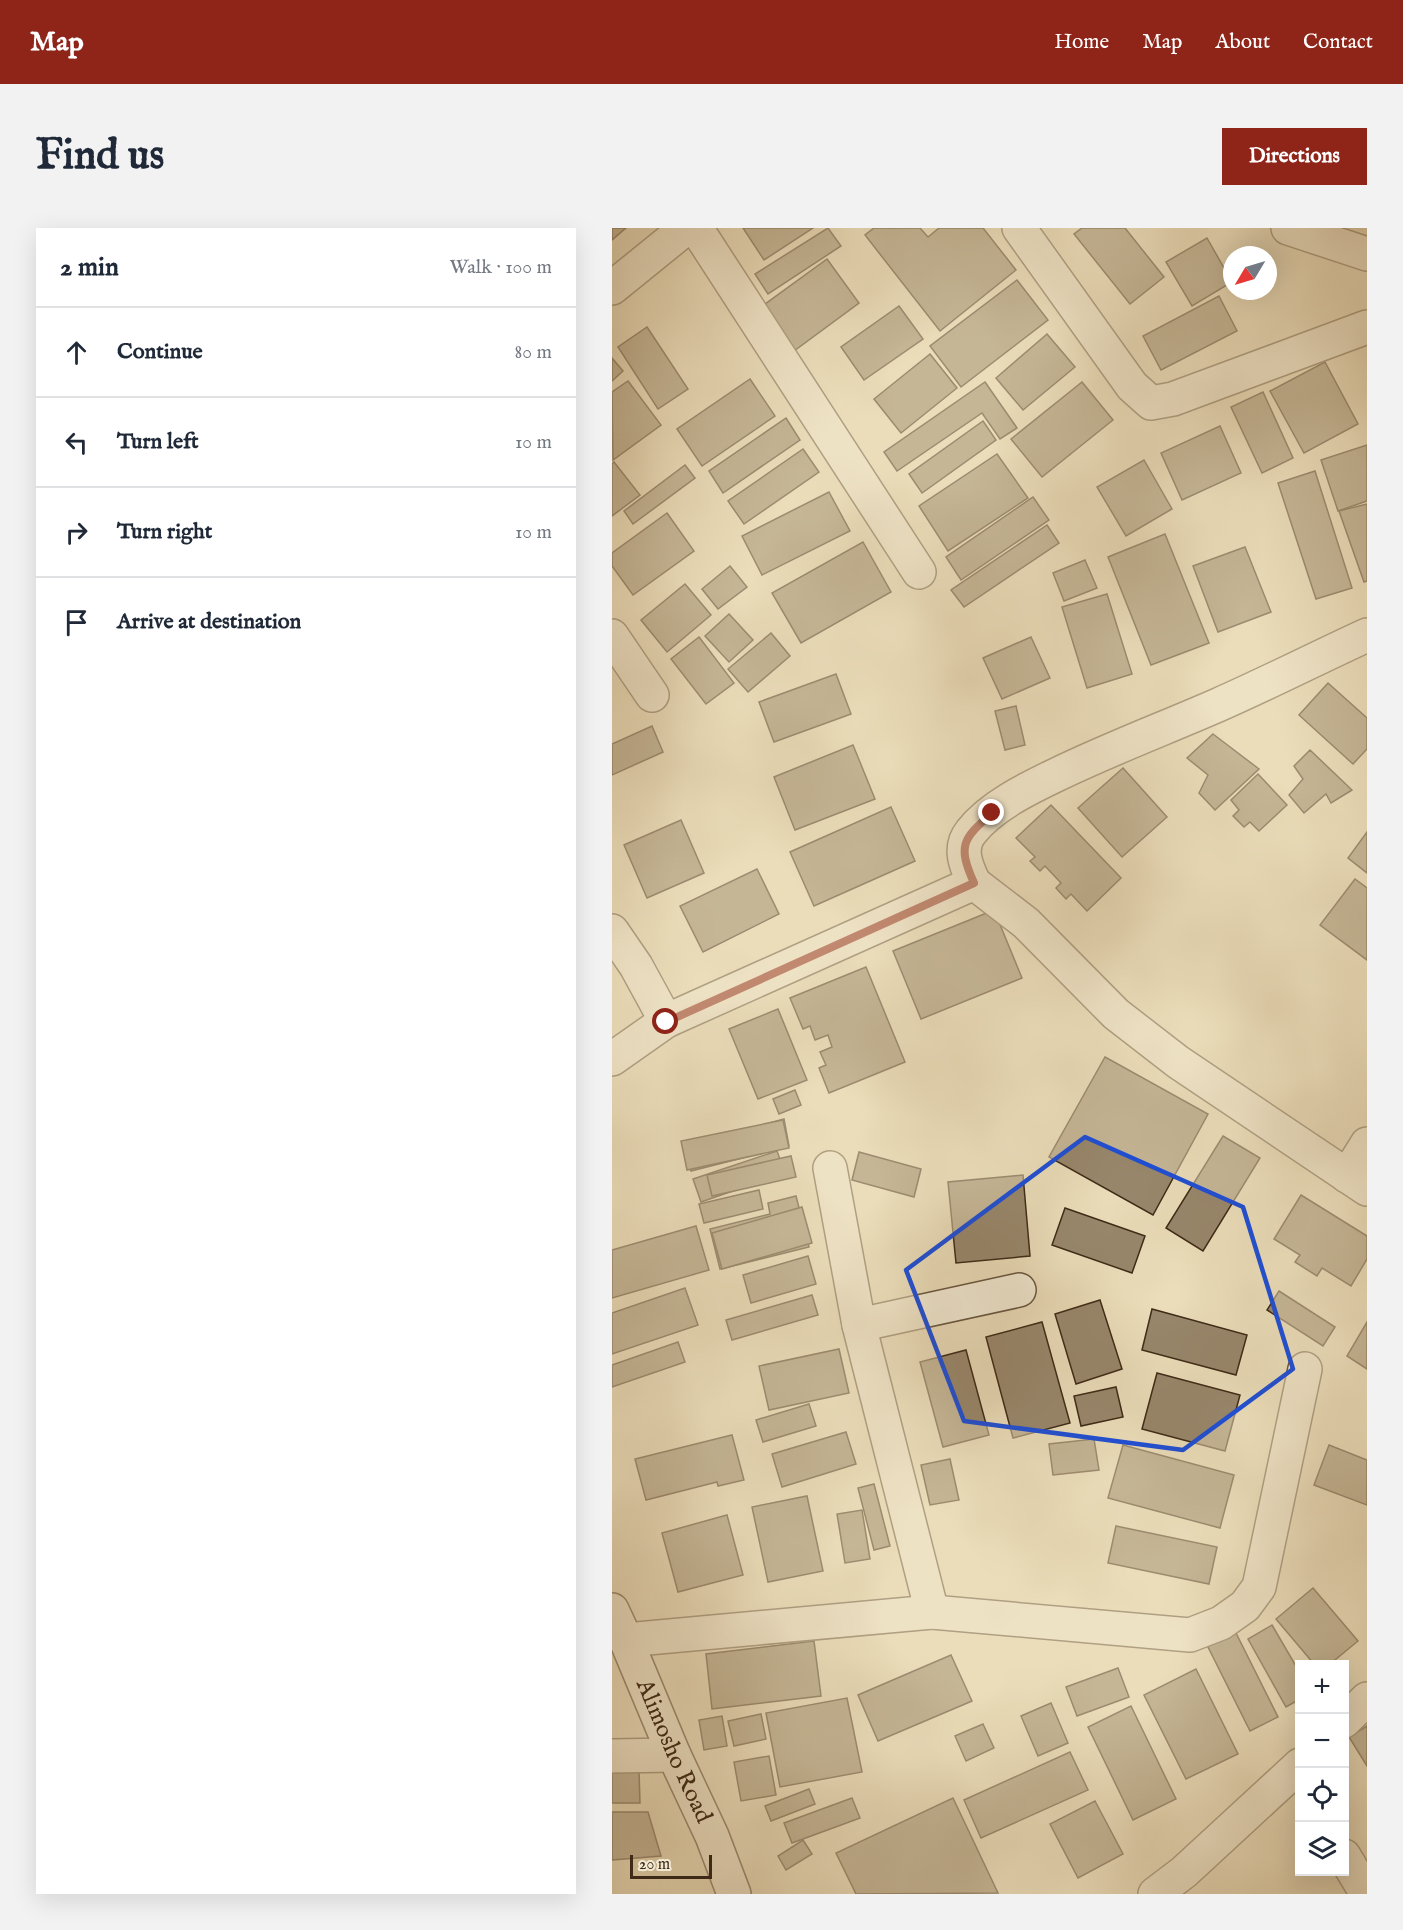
<!DOCTYPE html>
<html lang="en">
<head>
<meta charset="utf-8">
<style>
	:root { --surface:#fff; --page:#f2f2f3; --text:#1f2937; --muted:#747a83; --line:#e0e1e3; --accent:#8f2418 }
	body { margin:0; font-family:"IM FELL English",serif; background:var(--page); color:var(--text) }
	.controls { position:absolute; right:18px; bottom:18px; display:grid; overflow:hidden; border-radius:0px; box-shadow:0 6px 24px #0002 }
	.controls button { width:54px; height:54px; display:grid; place-items:center; padding:0; border:0; border-bottom:2px solid var(--line); background:var(--surface); color:var(--text); font:30px sans-serif }
	.compass { position:absolute; left:611px; top:18px; width:54px; height:54px; border-radius:50%; background:var(--surface); box-shadow:0 6px 24px #0002; rotate:232deg }
	.scale { position:absolute; left:18px; bottom:15px; width:82px; box-sizing:border-box; padding-left:6px; border:3px solid #3e2a17; border-top:0; font-size:16px; line-height:21px; white-space:nowrap; color:#3e2a17; -webkit-text-stroke:4px #f2e9d2; paint-order:stroke }
	.stop { position:absolute; width:18px; height:18px; margin:-14px; border:4px solid #8f2418; border-radius:50%; background:#fff }
	.stop.end { background:#8f2418; border-color:#fff; box-shadow:0 2px 6px #0008 }
	.list { margin:0; padding:0; list-style:none }
	h2 { display:flex; justify-content:space-between; align-items:center; height:78px; margin:0; padding:0 24px; font-size:26px }
	h2 small { font-size:20px; font-weight:400; color:var(--muted) }
	.list li { display:grid; grid-template-columns:39px 1fr auto; gap:18px; align-items:center; box-sizing:border-box; height:90px; padding:0 24px; border-top:2px solid var(--line) }
	.list b { display:block; font-size:22px; white-space:nowrap }
	.list em { font-size:20px; font-style:normal; color:var(--muted) }
	.icon { flex:none; width:33px; height:33px; fill:none; stroke:currentColor; stroke-width:2; stroke-linecap:round; stroke-linejoin:round }
	.map { position:relative; flex:none; width:755px; height:1666px; overflow:hidden; border-radius:0px }
	header { display:flex; align-items:center; gap:36px; box-sizing:border-box; height:84px; padding:0 30px; background:var(--accent); color:#fff }
	header strong { font-size:28px }
	nav { display:flex; gap:33px; margin-inline-start:auto; font-size:21px }
	.intro { display:flex; align-items:center; justify-content:space-between; box-sizing:border-box; height:144px; padding:0 36px }
	h1 { margin:0; font-size:42px }
	.button { padding:15px 27px; border-radius:0px; background:var(--accent); color:#fff; font-size:21px; font-weight:700 }
	main { display:flex; gap:36px; padding:0 36px }
	aside { flex:1; background:var(--surface); border-radius:0px; box-shadow:0 6px 24px #0002 }
	.map>svg:first-child { display:block }
</style>
</head>
<body>
<header>
<strong>Map</strong>
<nav><a>Home</a><a>Map</a><a>About</a><a>Contact</a></nav>
</header>
<div class="intro"><h1>Find us</h1><a class="button">Directions</a></div>
<main>
<aside>
<h2>2 min<small>Walk · 100 m</small></h2>
<ul class="list">
<li><svg class="icon" aria-label="ahead" viewBox="0 0 24 24"><path d="M12 20V5M6 11l6-6 6 6"/></svg><div><b>Continue</b></div><em>80 m</em></li>
<li><svg class="icon" aria-label="left" viewBox="0 0 24 24"><path d="M17 20v-9H6M10 6l-5 5 5 5"/></svg><div><b>Turn left</b></div><em>10 m</em></li>
<li><svg class="icon" aria-label="right" viewBox="0 0 24 24"><path d="M7 20v-9h11M14 6l5 5-5 5"/></svg><div><b>Turn right</b></div><em>10 m</em></li>
<li><svg class="icon" aria-label="arrive" viewBox="0 0 24 24"><path d="M6 21V4h12l-3 4 3 4H6"/></svg><div><b>Arrive at destination</b></div></li>
</ul>
</aside>
<div class="map">
<svg width="755" height="1666" viewBox="0 0 755 1666">
	<rect width="100%" height="100%" fill="#ebddba"/>
	<filter id="stains"><feTurbulence type="fractalNoise" baseFrequency=".00333" numOctaves="4"/><feColorMatrix values="0 0 0 0 .2 0 0 0 0 .09 0 0 0 0 .02 0 0 0 .5 -.17"/></filter>
	<radialGradient id="worn" r=".72"><stop offset=".6" stop-color="#630" stop-opacity="0"/><stop offset="1" stop-color="#630" stop-opacity=".3"/></radialGradient>
	<g fill="#98876c" stroke="#3e2a17" stroke-width="1.5">
		<path d="M 0,0 L 14,0 L 0,12 Z"/>
		<path d="M 131,0 L 201,0 L 152,32 Z"/>
		<path d="M 216,0 L 229,18 L 156,66 L 143,46 Z"/>
		<path d="M 262,0 L 308,0 L 316,9 L 327,0 L 371,0 L 404,42 L 328,103 L 253,7 Z"/>
		<path d="M 470,0 L 513,0 L 552,49 L 518,76 L 462,6 Z"/>
		<path d="M 595,10 L 620,54 L 580,78 L 554,34 Z"/>
		<path d="M 215,31 L 247,75 L 182,123 L 149,79 Z"/>
		<path d="M 405,52 L 436,92 L 349,159 L 318,118 Z"/>
		<path d="M 607,68 L 625,103 L 549,142 L 531,108 Z"/>
		<path d="M 287,78 L 311,111 L 252,152 L 229,119 Z"/>
		<path d="M 35,99 L 76,161 L 46,181 L 6,119 Z"/>
		<path d="M 435,106 L 463,139 L 411,182 L 384,150 Z"/>
		<path d="M 318,126 L 345,160 L 289,205 L 262,171 Z"/>
		<path d="M 0,130 L 11,143 L 0,153 Z"/>
		<path d="M 713,134 L 746,196 L 692,225 L 658,163 Z"/>
		<path d="M 138,151 L 163,188 L 90,238 L 65,201 Z"/>
		<path d="M 16,153 L 49,197 L 1,232 L 0,164 Z"/>
		<path d="M 373,154 L 405,200 L 388,211 L 370,185 L 285,243 L 272,224 Z"/>
		<path d="M 470,154 L 501,192 L 430,249 L 399,211 Z"/>
		<path d="M 651,164 L 681,230 L 650,245 L 619,179 Z"/>
		<path d="M 174,190 L 188,212 L 111,265 L 97,243 Z"/>
		<path d="M 371,193 L 384,212 L 310,265 L 297,246 Z"/>
		<path d="M 608,198 L 629,245 L 570,272 L 549,225 Z"/>
		<path d="M 755,217 L 755,273 L 726,283 L 709,232 Z"/>
		<path d="M 191,221 L 207,244 L 132,296 L 116,273 Z"/>
		<path d="M 385,226 L 416,270 L 336,323 L 307,278 Z"/>
		<path d="M 532,232 L 560,281 L 514,308 L 485,259 Z"/>
		<path d="M 2,234 L 28,267 L 0,288 L 0,236 Z"/>
		<path d="M 73,237 L 83,250 L 21,296 L 12,283 Z"/>
		<path d="M 703,243 L 740,360 L 704,371 L 666,255 Z"/>
		<path d="M 217,264 L 238,303 L 150,347 L 130,308 Z"/>
		<path d="M 421,269 L 437,292 L 349,352 L 334,329 Z"/>
		<path d="M 755,276 L 755,353 L 752,354 L 727,283 Z"/>
		<path d="M 55,285 L 82,323 L 21,367 L 0,338 L 0,325 Z"/>
		<path d="M 435,297 L 447,315 L 352,379 L 339,362 Z"/>
		<path d="M 553,306 L 597,415 L 539,437 L 496,329 Z"/>
		<path d="M 251,314 L 279,364 L 189,415 L 160,365 Z"/>
		<path d="M 633,319 L 659,384 L 606,404 L 581,338 Z"/>
		<path d="M 473,332 L 485,360 L 452,373 L 441,345 Z"/>
		<path d="M 118,338 L 135,359 L 106,381 L 90,361 Z"/>
		<path d="M 73,356 L 99,387 L 55,424 L 29,392 Z"/>
		<path d="M 495,366 L 520,446 L 475,460 L 450,379 Z"/>
		<path d="M 117,386 L 141,412 L 117,434 L 93,408 Z"/>
		<path d="M 159,405 L 178,428 L 136,464 L 116,441 Z"/>
		<path d="M 87,409 L 122,455 L 94,476 L 59,431 Z"/>
		<path d="M 419,409 L 438,450 L 390,471 L 371,430 Z"/>
		<path d="M 224,446 L 239,486 L 162,514 L 147,474 Z"/>
		<path d="M 716,455 L 755,490 L 755,521 L 741,536 L 687,487 Z"/>
		<path d="M 404,478 L 413,517 L 393,522 L 383,483 Z"/>
		<path d="M 40,498 L 51,524 L 0,547 L 0,516 Z"/>
		<path d="M 601,506 L 647,541 L 603,582 L 587,565 L 596,547 L 575,530 Z"/>
		<path d="M 241,517 L 263,571 L 183,602 L 162,549 Z"/>
		<path d="M 698,522 L 740,562 L 719,575 L 714,566 L 692,585 L 677,567 L 691,551 L 682,538 Z"/>
		<path d="M 511,540 L 555,589 L 510,629 L 466,580 Z"/>
		<path d="M 646,546 L 675,577 L 647,603 L 638,594 L 632,599 L 621,588 L 627,582 L 619,572 Z"/>
		<path d="M 439,577 L 509,650 L 475,683 L 459,666 L 454,671 L 444,660 L 449,655 L 433,638 L 428,643 L 418,633 L 423,629 L 404,610 Z"/>
		<path d="M 279,579 L 303,633 L 202,678 L 178,624 Z"/>
		<path d="M 69,592 L 92,645 L 35,670 L 12,617 Z"/>
		<path d="M 755,604 L 755,645 L 736,630 Z"/>
		<path d="M 145,641 L 167,686 L 91,724 L 68,678 Z"/>
		<path d="M 743,651 L 755,660 L 755,732 L 708,697 Z"/>
		<path d="M 382,682 L 410,750 L 309,791 L 281,723 Z"/>
		<path d="M 254,739 L 293,834 L 217,865 L 207,840 L 214,837 L 208,824 L 220,819 L 216,807 L 203,812 L 198,798 L 191,801 L 178,770 Z"/>
		<path d="M 166,781 L 195,852 L 146,871 L 117,801 Z"/>
		<path d="M 493,829 L 596,886 L 541,987 L 437,929 Z"/>
		<path d="M 183,862 L 189,877 L 167,886 L 161,871 Z"/>
		<path d="M 172,891 L 177,918 L 79,943 L 73,918 Z"/>
		<path d="M 171,892 L 177,920 L 75,942 L 69,913 Z"/>
		<path d="M 611,908 L 648,930 L 591,1023 L 554,1000 Z"/>
		<path d="M 165,923 L 173,945 L 89,974 L 81,951 Z"/>
		<path d="M 247,924 L 309,941 L 302,969 L 240,952 Z"/>
		<path d="M 179,928 L 184,949 L 100,968 L 95,947 Z"/>
		<path d="M 411,947 L 418,1028 L 344,1035 L 336,954 Z"/>
		<path d="M 147,962 L 151,981 L 92,995 L 87,976 Z"/>
		<path d="M 689,967 L 755,1008 L 755,1031 L 739,1058 L 710,1040 L 705,1048 L 683,1034 L 688,1027 L 662,1011 Z"/>
		<path d="M 184,968 L 197,1019 L 108,1041 L 98,1001 L 158,986 L 156,975 Z"/>
		<path d="M 190,979 L 200,1015 L 110,1041 L 100,1005 Z"/>
		<path d="M 453,980 L 533,1008 L 520,1045 L 440,1017 Z"/>
		<path d="M 84,998 L 97,1042 L 0,1070 L 0,1022 Z"/>
		<path d="M 196,1028 L 204,1056 L 139,1075 L 131,1047 Z"/>
		<path d="M 73,1060 L 86,1097 L 0,1126 L 0,1085 Z"/>
		<path d="M 667,1063 L 723,1099 L 711,1118 L 655,1082 Z"/>
		<path d="M 200,1067 L 206,1087 L 120,1112 L 114,1092 Z"/>
		<path d="M 488,1072 L 510,1141 L 464,1156 L 443,1086 Z"/>
		<path d="M 540,1081 L 635,1107 L 624,1147 L 530,1122 Z"/>
		<path d="M 430,1094 L 458,1195 L 401,1210 L 374,1109 Z"/>
		<path d="M 755,1094 L 755,1141 L 735,1128 Z"/>
		<path d="M 66,1114 L 73,1134 L 0,1159 L 0,1137 Z"/>
		<path d="M 227,1121 L 237,1165 L 157,1182 L 147,1138 Z"/>
		<path d="M 354,1122 L 377,1207 L 331,1219 L 308,1134 Z"/>
		<path d="M 545,1145 L 628,1167 L 613,1223 L 530,1201 Z"/>
		<path d="M 504,1159 L 511,1189 L 469,1198 L 462,1168 Z"/>
		<path d="M 197,1176 L 204,1198 L 151,1214 L 144,1192 Z"/>
		<path d="M 234,1204 L 244,1236 L 170,1259 L 160,1226 Z"/>
		<path d="M 120,1207 L 132,1252 L 106,1258 L 105,1254 L 34,1272 L 23,1231 Z"/>
		<path d="M 482,1211 L 487,1242 L 441,1247 L 437,1216 Z"/>
		<path d="M 511,1217 L 622,1247 L 608,1300 L 496,1270 Z"/>
		<path d="M 717,1217 L 755,1232 L 755,1277 L 702,1257 Z"/>
		<path d="M 338,1231 L 347,1272 L 318,1277 L 309,1237 Z"/>
		<path d="M 262,1256 L 278,1318 L 262,1322 L 246,1260 Z"/>
		<path d="M 195,1268 L 211,1343 L 156,1354 L 140,1279 Z"/>
		<path d="M 250,1282 L 258,1331 L 233,1335 L 225,1286 Z"/>
		<path d="M 115,1287 L 131,1347 L 66,1364 L 50,1305 Z"/>
		<path d="M 504,1298 L 605,1319 L 597,1356 L 496,1335 Z"/>
		<path d="M 701,1360 L 746,1413 L 718,1436 L 702,1436 L 664,1391 Z"/>
		<path d="M 620,1397 L 666,1489 L 638,1503 L 592,1411 Z"/>
		<path d="M 660,1397 L 688,1445 L 688,1471 L 674,1479 L 636,1411 Z"/>
		<path d="M 202,1413 L 209,1468 L 100,1481 L 94,1426 Z"/>
		<path d="M 339,1427 L 360,1473 L 266,1513 L 246,1467 Z"/>
		<path d="M 506,1440 L 517,1469 L 465,1488 L 454,1459 Z"/>
		<path d="M 584,1441 L 626,1526 L 574,1551 L 532,1467 Z"/>
		<path d="M 235,1470 L 250,1544 L 168,1559 L 154,1485 Z"/>
		<path d="M 439,1475 L 456,1515 L 426,1528 L 409,1488 Z"/>
		<path d="M 519,1478 L 564,1571 L 521,1592 L 476,1499 Z"/>
		<path d="M 149,1486 L 154,1511 L 122,1518 L 116,1493 Z"/>
		<path d="M 110,1488 L 115,1518 L 92,1522 L 87,1492 Z"/>
		<path d="M 371,1496 L 382,1520 L 354,1533 L 343,1508 Z"/>
		<path d="M 755,1498 L 755,1538 L 737,1509 Z"/>
		<path d="M 458,1524 L 476,1562 L 369,1610 L 352,1572 Z"/>
		<path d="M 157,1528 L 164,1567 L 129,1573 L 122,1534 Z"/>
		<path d="M 0,1541 L 27,1542 L 28,1575 L 0,1575 Z"/>
		<path d="M 197,1561 L 203,1576 L 159,1593 L 153,1578 Z"/>
		<path d="M 240,1570 L 248,1590 L 180,1615 L 172,1595 Z"/>
		<path d="M 341,1570 L 386,1665 L 244,1666 L 224,1625 Z"/>
		<path d="M 483,1573 L 511,1626 L 466,1650 L 438,1596 Z"/>
		<path d="M 0,1584 L 36,1584 L 49,1628 L 0,1632 Z"/>
		<path d="M 191,1612 L 200,1626 L 174,1642 L 166,1628 Z"/>
	</g>
	<g fill="none" stroke-linecap="round" stroke-linejoin="round">
		<g stroke="#695740" stroke-width="36">
			<g id="street">
				<path d="M 84,0 L 307,344"/>
				<path d="M 407,0 L 520,158 L 539,175 L 561,171 L 755,99"/>
				<path d="M 676,0 L 755,26"/>
				<path d="M 0,60 L 74,0"/>
				<path d="M 0,408 L 40,467"/>
				<path d="M 362,655 C 354,638 346,620 359,604 C 378,579 415,561 442,548 C 495,522 551,501 606,477 C 656,455 705,430 755,407"/>
				<path d="M 0,703 L 24,738 L 54,793"/>
				<path d="M 0,831 L 54,793 L 362,655 L 414,695 L 504,786 L 566,834 L 755,961"/>
				<path d="M 218,940 L 247,1097 L 320,1384"/>
				<path d="M 735,948 L 755,916"/>
				<path d="M 247,1097 L 407,1062"/>
				<path d="M 14,1412 L 320,1384 L 578,1407 L 609,1395 L 633,1378 L 647,1359 L 693,1141"/>
				<path d="M 732,1493 L 755,1471"/>
				<path d="M 0,1528 L 62,1527"/>
				<path d="M 732,1628 L 755,1666"/>
				<path d="M 543,1666 L 572,1644 L 688,1537"/>
			</g>
		</g>
		<g stroke="#3e2a17" stroke-width="36">
			<g id="secondary">
				<path id="s1" d="M 0,1382 L 14,1412 L 62,1527 L 100,1608 L 122,1666"/>
			</g>
		</g>
		<use href="#street" stroke="#f2e9d2" stroke-width="33"/>
		<use href="#secondary" stroke="#f2e9d2" stroke-width="33"/>
	</g>
	<g fill="none" stroke-linecap="round" stroke-linejoin="round">
		<path stroke="#8f2418" stroke-width="8" d="M 54,794 L 362,655 C 345,617 351,611 380,585"/>
	</g>
	<path d="M0 0H755V1666H0ZM 473,909 L 631,979 L 681,1141 L 571,1222 L 352,1193 L 294,1042 Z" fill="#ebddba" fill-opacity=".55" fill-rule="evenodd"/>
	<path fill="none" stroke="#1d4ed8" stroke-width="4.5" stroke-linejoin="round" d="M 473,909 L 631,979 L 681,1141 L 571,1222 L 352,1193 L 294,1042 Z"/>
	<g text-anchor="middle" dominant-baseline="central" stroke-width="5" stroke-linejoin="round" paint-order="stroke">
		<g font-size="24" fill="#3e2a17" stroke="#f2e9d2">
			<text stroke="none"><textPath href="#s1" startOffset="154">Alimosho Road</textPath></text>
		</g>
	</g>
	<rect width="100%" height="100%" filter="url(#stains)"/>
	<rect width="100%" height="100%" fill="url(#worn)"/>
</svg>
<div class="controls">
<button>+</button>
<button>−</button>
<button><svg class="icon" aria-label="locate" viewBox="0 0 24 24"><circle cx="12" cy="12" r="6"/><path d="M12 2v4M12 18v4M2 12h4M18 12h4"/></svg></button>
<button><svg class="icon" aria-label="layers" viewBox="0 0 24 24"><path d="M12 4l9 5-9 5-9-5zM3 14l9 5 9-5"/></svg></button>
</div>
<svg class="compass" viewBox="-18 -18 36 36"><path d="M0-13l5 13h-10z" fill="#e53935"/><path d="M0 13l5-13h-10z" fill="#747a83"/></svg>
<div class="scale">20 m</div>
<div class="stop" style="left:54px;top:794px"></div>
<div class="stop end" style="left:380px;top:585px"></div>
</div>
</main>
</body>
</html>
